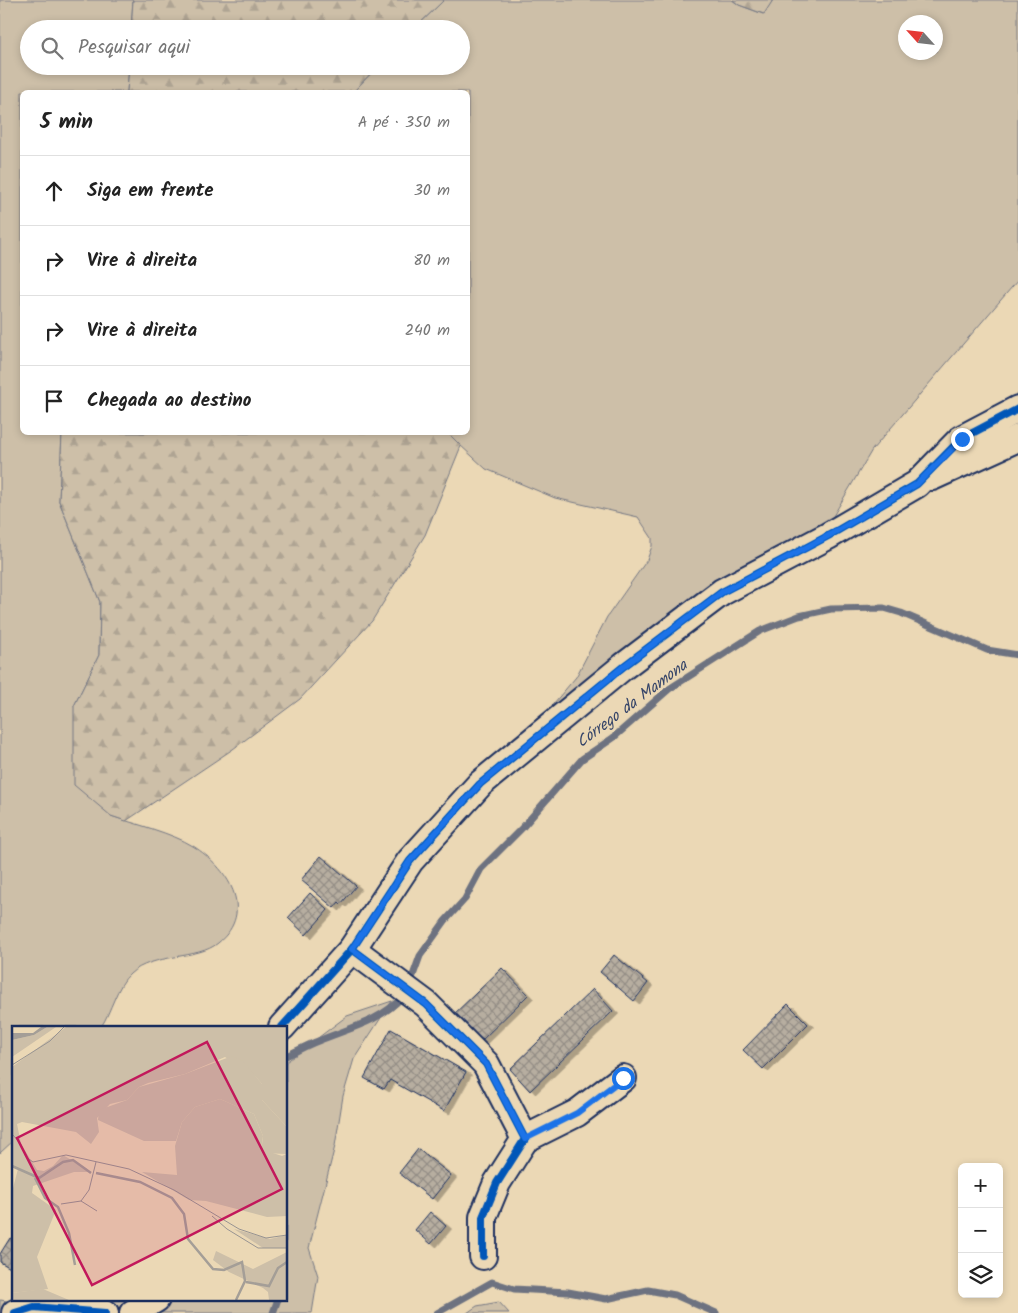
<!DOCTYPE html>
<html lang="pt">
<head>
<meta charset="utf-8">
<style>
	:root { --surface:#fff; --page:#f2f2f2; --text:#222; --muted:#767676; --line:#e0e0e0 }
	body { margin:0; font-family:Kalam,sans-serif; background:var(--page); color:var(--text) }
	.controls { position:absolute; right:15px; bottom:15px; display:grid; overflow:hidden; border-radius:8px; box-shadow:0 2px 8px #0003 }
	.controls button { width:45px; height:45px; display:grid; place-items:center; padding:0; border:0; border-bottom:1px solid var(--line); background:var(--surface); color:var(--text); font:25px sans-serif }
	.compass { position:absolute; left:898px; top:15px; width:45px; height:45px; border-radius:50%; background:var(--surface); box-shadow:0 2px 8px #0003; rotate:297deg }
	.stop { position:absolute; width:15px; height:15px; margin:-11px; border:4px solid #1a73e8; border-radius:50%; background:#fff }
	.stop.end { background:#1a73e8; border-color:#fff; box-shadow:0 1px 5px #0008 }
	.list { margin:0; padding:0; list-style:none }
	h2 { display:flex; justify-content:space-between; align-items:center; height:65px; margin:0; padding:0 20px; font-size:21px }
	h2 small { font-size:16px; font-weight:400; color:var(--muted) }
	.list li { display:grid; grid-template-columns:32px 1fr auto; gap:15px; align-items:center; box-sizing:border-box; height:70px; padding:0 20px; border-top:1px solid var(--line) }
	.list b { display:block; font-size:19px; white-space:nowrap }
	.list em { font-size:16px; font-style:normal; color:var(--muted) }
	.icon { flex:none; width:28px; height:28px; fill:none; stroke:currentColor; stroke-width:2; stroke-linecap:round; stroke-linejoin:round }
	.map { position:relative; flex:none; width:1018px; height:1313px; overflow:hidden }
	.search { position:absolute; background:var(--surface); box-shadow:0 2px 8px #0003; left:20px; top:20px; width:450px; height:55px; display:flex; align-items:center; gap:12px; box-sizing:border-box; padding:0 18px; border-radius:28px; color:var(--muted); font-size:19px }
	.panel { position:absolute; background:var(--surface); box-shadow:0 2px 8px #0003; left:20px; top:90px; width:450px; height:345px; border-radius:8px }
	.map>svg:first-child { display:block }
</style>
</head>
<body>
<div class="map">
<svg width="1018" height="1313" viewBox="0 0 1018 1313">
	<defs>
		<pattern id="forest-firs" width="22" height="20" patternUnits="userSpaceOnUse" patternTransform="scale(1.25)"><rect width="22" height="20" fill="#cdbfa8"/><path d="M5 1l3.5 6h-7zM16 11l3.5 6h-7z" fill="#afa493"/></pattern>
		<pattern id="building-cross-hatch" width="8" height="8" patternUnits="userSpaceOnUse" patternTransform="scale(1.25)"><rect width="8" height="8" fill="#b7aea0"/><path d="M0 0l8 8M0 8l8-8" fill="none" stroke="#948e86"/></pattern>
		<filter id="shadow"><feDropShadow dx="5.5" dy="3" stdDeviation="0" flood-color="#0004"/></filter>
	</defs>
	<rect width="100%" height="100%" fill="#ebd8b5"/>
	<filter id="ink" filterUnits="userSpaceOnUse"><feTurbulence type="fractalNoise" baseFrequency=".02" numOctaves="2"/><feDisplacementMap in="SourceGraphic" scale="10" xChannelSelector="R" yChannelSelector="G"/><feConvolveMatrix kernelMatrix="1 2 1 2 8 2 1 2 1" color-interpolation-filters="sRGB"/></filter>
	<g filter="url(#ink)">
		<g fill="#cdbfa8" stroke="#747783" fill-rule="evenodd">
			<path d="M 0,0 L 133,0 L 131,29 L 29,29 L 29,66 L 129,66 L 127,92 L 22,92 L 22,432 L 62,433 L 59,501 L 100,602 L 99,655 L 74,706 L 111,816 C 135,824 172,833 193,846 C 227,867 257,911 218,943 C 198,960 152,953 130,974 C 117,985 111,1012 101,1027 L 14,1027 L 14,1140 L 0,1153 Z"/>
			<path d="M 444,0 L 732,0 L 739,5 L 763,14 L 773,0 L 1018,0 L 1018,280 L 872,450 L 819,540 L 537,723 L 576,677 L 607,617 L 647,560 L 652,546 L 652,538 L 638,517 L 555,498 L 486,469 L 447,433 L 468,432 L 468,92 L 353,92 L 378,66 L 461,66 L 461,29 L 414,29 ZM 906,22 L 936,22 L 936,52 L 906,52 Z"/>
			<path d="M 392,1001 L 354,1059 L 343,1096 L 335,1146 L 309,1248 L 318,1276 L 312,1313 L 0,1313 L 0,1300 L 42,1306 L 147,1299 L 286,1299 L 286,1062 L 347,1016 Z"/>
			<path d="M 499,1302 L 509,1313 L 467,1313 L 477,1306 Z"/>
		</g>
		<g fill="url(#forest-firs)" stroke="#747783">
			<path d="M 133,0 L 444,0 L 414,29 L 131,29 Z"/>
			<path d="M 733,0 L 773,0 L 764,14 L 739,5 Z"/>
			<path d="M 129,66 L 378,66 L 353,92 L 127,92 Z"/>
			<path d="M 447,432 L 461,446 L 425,535 L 372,621 L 300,699 L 233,749 L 126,821 L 111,816 L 74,785 L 74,706 L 99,655 L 100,602 L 59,501 L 62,433 Z"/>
		</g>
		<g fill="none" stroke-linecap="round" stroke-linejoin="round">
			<g stroke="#6d7280" stroke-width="7">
				<path d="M 411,981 L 420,956 L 445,921 L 465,899 L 481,869 L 522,828 L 582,759 L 613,738 L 669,689 L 760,631 L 799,616 L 831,609 L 884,608 L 901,613 L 987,650 L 1018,655"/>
				<path d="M 286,1056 C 297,1051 307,1045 318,1041 C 349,1028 380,1022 403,996"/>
				<path d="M 273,1313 L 278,1299"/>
				<path d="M 437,1313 L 492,1282 L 514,1289 L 568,1292 L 606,1299 L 648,1290 L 675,1295 L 716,1313"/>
			</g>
		</g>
		<g fill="url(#building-cross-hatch)" stroke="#1b2f5e" filter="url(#shadow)">
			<path d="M 321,856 L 356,886 L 341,904 L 339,902 L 334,908 L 301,880 Z"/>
			<path d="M 310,893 L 328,910 L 306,935 L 288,918 Z"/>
			<path d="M 614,955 L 648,983 L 634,1001 L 600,972 Z"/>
			<path d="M 502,968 L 528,995 L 477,1045 L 451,1017 Z"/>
			<path d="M 593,989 L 613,1011 L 530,1091 L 510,1069 Z"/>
			<path d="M 788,1004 L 808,1024 L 763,1069 L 743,1050 Z"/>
			<path d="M 391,1029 L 466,1072 L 444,1111 L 390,1080 L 384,1089 L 364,1078 Z"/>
			<path d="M 418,1149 L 451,1175 L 432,1199 L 399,1173 Z"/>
			<path d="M 430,1212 L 446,1226 L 431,1244 L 415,1230 Z"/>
			<path d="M 10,1238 L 14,1240 L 14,1270 L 0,1262 L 0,1254 Z"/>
		</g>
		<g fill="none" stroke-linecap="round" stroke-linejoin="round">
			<g stroke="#1b2f5e" stroke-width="30">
				<g id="street">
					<path d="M 932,477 L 1018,438"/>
					<path d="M 352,949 L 426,1004 L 486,1064 L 525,1139 L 497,1183 L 483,1217 L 483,1256"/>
					<path d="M 282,1027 L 352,949 L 410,861 L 480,784 L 624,666 L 722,592 L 828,536 L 917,484 L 961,439 L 1018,409"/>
					<path d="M 525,1139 L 577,1113 L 623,1078"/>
					<path d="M 15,1313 L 34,1307 L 105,1313"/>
					<path d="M 133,1313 L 156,1299"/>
				</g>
			</g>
			<use href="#street" stroke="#ebd8b5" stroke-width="26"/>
			<g stroke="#ebd8b5" stroke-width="11">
				<g id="cycleway">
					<path d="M 352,949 L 426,1004 L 486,1064 L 525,1139 L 497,1183 L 483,1217 L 483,1256"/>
					<path d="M 282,1027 L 352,949 L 410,861 L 480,784 L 624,666 L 722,592 L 828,536 L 917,484 L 961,439 L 1018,409"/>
					<path d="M 15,1313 L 34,1307 L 105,1313"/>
				</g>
			</g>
			<use href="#cycleway" stroke="#0057b8" stroke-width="8"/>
		</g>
	</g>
	<g fill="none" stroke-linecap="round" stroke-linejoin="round" filter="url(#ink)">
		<path stroke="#1a73e8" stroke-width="6" d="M 623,1078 L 577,1113 L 525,1139 L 486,1064 L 426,1004 L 352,949 L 410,861 L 480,784 L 624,666 L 722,592 L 828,536 L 917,484 L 962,439"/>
	</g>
	<g text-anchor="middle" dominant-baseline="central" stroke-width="5" stroke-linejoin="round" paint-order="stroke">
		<g font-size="16" font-style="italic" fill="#364569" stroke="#ebd8b5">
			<text transform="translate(632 704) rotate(-37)">Córrego da Mamona</text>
		</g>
	</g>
	<g transform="translate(12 1026)">
		<rect width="275" height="275" fill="#ebd8b5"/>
		<path d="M 54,1 L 275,1 L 275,101 L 250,74 L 250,58 L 243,50 L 213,31 L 173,48 L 136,57 L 127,61 L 115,74 L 98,78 L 85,92 L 87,106 L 79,118 L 64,106 L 10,96 L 5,98 L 9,118 L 25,144 L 32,145 L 41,140 L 51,129 L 79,146 L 62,146 L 21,160 L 20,167 L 44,184 L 25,231 L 36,263 L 0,267 L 0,166 L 6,143 L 0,140 L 0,41 ZM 208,73 L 242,88 L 251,110 L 249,123 L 270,130 L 275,128 L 275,190 L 255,191 L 194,175 L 177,174 L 130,146 L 165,149 L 163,120 L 170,96 L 183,81 ZM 222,203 L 258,213 L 275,209 L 275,222 L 251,222 ZM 204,225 L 241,243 L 275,226 L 275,274 L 257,274 L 256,266 L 251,262 L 217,246 L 201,234 Z" fill="#cdbfa8"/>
		<path d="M 35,1 L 44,1 L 0,31 L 0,14 L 22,9 ZM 220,30 L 231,35 L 250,58 L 250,74 L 275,101 L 275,128 L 249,127 L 251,110 L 242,88 L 208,73 L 183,81 L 170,96 L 164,115 L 132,115 L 86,94 L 87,84 L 115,74 L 127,61 L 173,48 ZM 31,263 L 57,274 L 0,274 L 0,267 Z" fill="#cdbfa8"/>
		<path d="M 29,1 L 35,1 L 22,9 L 0,14 L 0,7 L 21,7 Z" fill="#a49e97"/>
		<path fill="none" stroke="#a49e97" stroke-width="2.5" d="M 0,140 L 27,152 L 51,136 L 61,134 L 79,147M 84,147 L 128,156 L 160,172 L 172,188 L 176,213 L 201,243 L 212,244 L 230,236 L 233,255 L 224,274M 23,152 L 33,172 L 46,181 L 57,207 L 63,239M 234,256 L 257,260 L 266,242 L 275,236"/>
		<path fill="none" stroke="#989492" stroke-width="1" d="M 0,39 L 38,15 L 52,1M 0,108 L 8,117 L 14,131 L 21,136 L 54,129 L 117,143 L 162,164 L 227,203 L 254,212 L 275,209M 69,175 L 85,185M 49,178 L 69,175 L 77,164 L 84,136M 200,190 L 215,203 L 246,222 L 275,222"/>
		<path fill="#c2185b" fill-opacity="0.15" stroke="#c2185b" stroke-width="2.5" d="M 195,16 L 270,163 L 80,259 L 5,112 Z"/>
		<rect width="275" height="275" fill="none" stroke="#1b2f5e" stroke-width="2.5"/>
	</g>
</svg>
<div class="controls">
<button>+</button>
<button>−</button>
<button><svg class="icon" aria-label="layers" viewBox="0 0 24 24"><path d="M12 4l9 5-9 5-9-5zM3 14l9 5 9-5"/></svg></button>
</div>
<svg class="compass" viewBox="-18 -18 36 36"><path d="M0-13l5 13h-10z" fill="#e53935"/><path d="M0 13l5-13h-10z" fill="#767676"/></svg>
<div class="stop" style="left:623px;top:1078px"></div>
<div class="stop end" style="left:962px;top:439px"></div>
<div class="search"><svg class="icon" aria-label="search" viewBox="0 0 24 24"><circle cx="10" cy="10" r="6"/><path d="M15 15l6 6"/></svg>Pesquisar aqui</div>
<section class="panel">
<h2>5 min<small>A pé · 350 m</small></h2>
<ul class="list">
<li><svg class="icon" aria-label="ahead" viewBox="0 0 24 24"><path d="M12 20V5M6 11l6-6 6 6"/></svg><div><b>Siga em frente</b></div><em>30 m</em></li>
<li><svg class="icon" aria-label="right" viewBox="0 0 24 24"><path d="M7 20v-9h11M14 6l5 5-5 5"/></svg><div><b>Vire à direita</b></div><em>80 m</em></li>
<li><svg class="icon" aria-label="right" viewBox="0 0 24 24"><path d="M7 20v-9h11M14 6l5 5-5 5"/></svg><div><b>Vire à direita</b></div><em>240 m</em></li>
<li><svg class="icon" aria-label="arrive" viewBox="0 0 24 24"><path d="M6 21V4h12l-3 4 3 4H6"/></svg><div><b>Chegada ao destino</b></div></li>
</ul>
</section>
</div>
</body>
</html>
